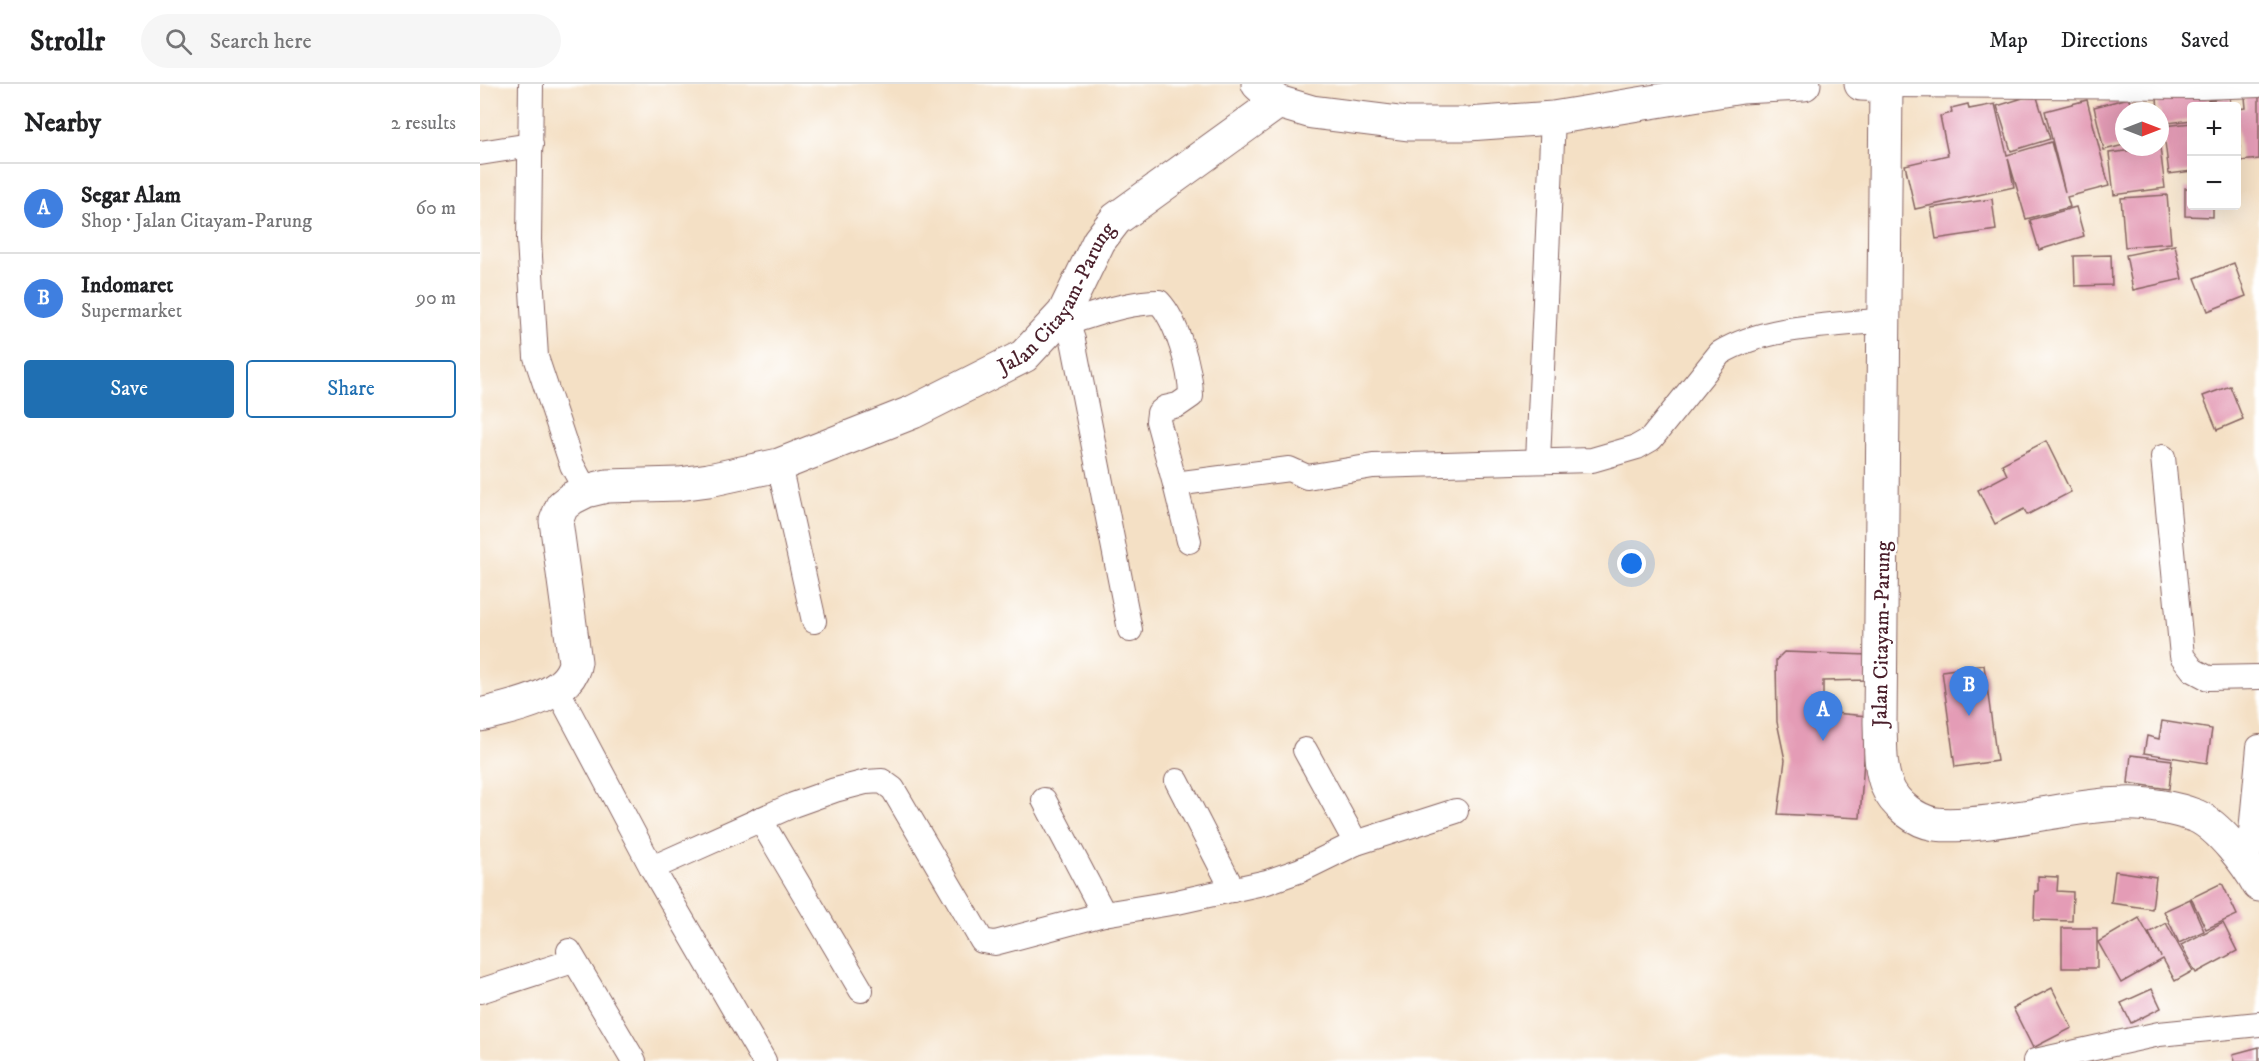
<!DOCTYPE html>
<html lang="en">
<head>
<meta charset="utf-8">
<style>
	:root { --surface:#fff; --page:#f6f6f6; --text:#202124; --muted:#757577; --line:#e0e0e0; --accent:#1f6fb2 }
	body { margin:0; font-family:"IM FELL DW Pica",serif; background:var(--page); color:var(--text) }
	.controls { position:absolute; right:18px; top:18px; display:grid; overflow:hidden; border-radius:6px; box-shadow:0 6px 24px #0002 }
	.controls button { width:54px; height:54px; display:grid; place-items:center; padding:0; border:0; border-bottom:2px solid var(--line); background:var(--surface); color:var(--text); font:30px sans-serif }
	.compass { position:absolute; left:1635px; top:18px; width:54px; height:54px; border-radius:50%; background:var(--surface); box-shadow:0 6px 24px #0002; rotate:90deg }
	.you { position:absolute; left:1152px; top:480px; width:21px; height:21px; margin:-15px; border:4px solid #fff; border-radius:50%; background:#1a73e8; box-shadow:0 0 0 9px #1a73e833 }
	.badge { display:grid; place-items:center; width:39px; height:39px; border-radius:50%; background:var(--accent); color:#fff; font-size:20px; font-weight:700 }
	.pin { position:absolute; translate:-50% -50px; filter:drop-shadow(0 2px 3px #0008) }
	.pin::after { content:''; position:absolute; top:32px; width:21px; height:18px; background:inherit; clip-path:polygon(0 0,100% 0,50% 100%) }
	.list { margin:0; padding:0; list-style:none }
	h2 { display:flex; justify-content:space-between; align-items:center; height:78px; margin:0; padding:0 24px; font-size:26px }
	h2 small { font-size:20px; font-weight:400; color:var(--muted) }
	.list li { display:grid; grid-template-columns:39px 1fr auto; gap:18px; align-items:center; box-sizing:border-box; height:90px; padding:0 24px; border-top:2px solid var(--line) }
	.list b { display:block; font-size:22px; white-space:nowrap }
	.list p { margin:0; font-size:20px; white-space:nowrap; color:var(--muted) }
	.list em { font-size:20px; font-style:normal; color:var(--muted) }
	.actions { display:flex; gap:12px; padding:18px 24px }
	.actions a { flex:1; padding:14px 0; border:2px solid var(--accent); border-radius:6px; text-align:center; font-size:21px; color:var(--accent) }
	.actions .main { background:var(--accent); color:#fff }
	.icon { flex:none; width:33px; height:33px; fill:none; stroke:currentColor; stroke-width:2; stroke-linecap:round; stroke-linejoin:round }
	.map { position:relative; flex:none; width:1779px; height:977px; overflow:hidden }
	header { display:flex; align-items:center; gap:36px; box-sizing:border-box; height:84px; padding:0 30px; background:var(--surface); border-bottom:2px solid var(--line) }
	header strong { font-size:28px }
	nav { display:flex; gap:33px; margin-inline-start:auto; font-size:21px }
	.search { width:420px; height:54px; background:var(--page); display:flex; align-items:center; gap:15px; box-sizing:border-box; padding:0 21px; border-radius:33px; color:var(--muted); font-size:22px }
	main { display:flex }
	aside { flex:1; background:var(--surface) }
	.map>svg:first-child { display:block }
</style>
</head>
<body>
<header>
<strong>Strollr</strong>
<div class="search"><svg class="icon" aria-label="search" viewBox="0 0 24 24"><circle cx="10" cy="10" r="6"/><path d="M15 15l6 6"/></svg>Search here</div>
<nav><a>Map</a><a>Directions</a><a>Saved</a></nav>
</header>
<main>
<aside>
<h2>Nearby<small>2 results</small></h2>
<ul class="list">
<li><span class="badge" style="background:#3f7fe0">A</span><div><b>Segar Alam</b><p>Shop · Jalan Citayam-Parung</p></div><em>60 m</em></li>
<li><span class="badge" style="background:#3f7fe0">B</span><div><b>Indomaret</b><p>Supermarket</p></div><em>90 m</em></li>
</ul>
<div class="actions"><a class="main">Save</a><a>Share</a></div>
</aside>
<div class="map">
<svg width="1779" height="977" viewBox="0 0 1779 977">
	<rect width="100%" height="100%" fill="#fff"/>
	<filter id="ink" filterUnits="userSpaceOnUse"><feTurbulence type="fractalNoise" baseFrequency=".0167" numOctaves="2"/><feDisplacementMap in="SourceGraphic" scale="12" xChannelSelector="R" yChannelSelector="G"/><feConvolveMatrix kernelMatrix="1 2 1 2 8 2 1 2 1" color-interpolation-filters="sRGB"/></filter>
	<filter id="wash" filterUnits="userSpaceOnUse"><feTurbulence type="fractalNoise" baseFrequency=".008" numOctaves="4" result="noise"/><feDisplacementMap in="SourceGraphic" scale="24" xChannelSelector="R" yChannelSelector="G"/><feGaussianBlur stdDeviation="1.35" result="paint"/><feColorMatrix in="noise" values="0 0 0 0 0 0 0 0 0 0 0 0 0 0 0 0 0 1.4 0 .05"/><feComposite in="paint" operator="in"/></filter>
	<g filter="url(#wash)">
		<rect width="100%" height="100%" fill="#f4e0c5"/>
		<g id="blocks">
			<g fill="#e49cb6">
				<path d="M 1728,9 L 1729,22 L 1712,22 L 1712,36 L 1680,40 L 1680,27 L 1678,27 L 1677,14 Z"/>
				<path d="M 1556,10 L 1570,55 L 1531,67 L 1517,22 Z"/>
				<path d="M 1779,11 L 1779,75 L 1761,77 L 1756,25 L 1766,24 L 1765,13 Z"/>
				<path d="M 1750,13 L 1751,22 L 1730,22 L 1729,16 Z"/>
				<path d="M 1649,14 L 1651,27 L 1644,27 L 1644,61 L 1624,66 L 1614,23 Z"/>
				<path d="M 1607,16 L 1629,102 L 1587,113 L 1590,123 L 1546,135 L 1528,74 L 1534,103 L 1435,125 L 1425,81 L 1468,71 L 1460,32 L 1472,29 L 1471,24 L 1488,20 L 1489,25 L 1515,20 L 1527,71 L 1571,58 L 1585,108 L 1565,27 Z"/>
				<path d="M 1712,39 L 1712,87 L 1689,90 L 1683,42 Z"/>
				<path d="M 1680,63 L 1685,104 L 1634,111 L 1629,69 Z"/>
				<path d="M 1705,104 L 1712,104 L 1712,122 L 1733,122 L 1733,133 L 1705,132 Z"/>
				<path d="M 1687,111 L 1691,159 L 1645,163 L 1641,114 Z"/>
				<path d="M 1512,115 L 1516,146 L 1456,155 L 1451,124 Z"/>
				<path d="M 1596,123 L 1604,152 L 1559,166 L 1550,136 Z"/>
				<path d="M 1695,161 L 1702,195 L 1653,206 L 1646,171 Z"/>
				<path d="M 1631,171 L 1632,201 L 1595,202 L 1594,172 Z"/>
				<path d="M 1754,179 L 1766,212 L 1728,227 L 1715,194 Z"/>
				<path d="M 1750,302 L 1763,335 L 1737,346 L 1723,312 Z"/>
				<path d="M 1566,357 L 1591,408 L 1547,431 L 1544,425 L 1515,440 L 1498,406 L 1527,391 L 1522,380 Z"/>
				<path d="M 1304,568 L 1389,571 L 1388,596 L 1343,597 L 1343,628 L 1387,632 L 1380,734 L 1298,730 L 1305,676 L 1297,638 L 1296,576 Z"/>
				<path d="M 1504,581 L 1517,677 L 1475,683 L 1462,587 Z"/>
				<path d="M 1682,637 L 1732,645 L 1727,679 L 1664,669 L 1667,652 L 1679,655 Z"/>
				<path d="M 1651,671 L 1692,676 L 1689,705 L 1648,699 Z"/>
				<path d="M 1635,787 L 1676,793 L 1672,825 L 1631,819 Z"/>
				<path d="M 1558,792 L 1578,793 L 1577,807 L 1593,808 L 1592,837 L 1554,836 L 1555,807 L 1558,807 Z"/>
				<path d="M 1742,799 L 1757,831 L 1726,845 L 1711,814 Z"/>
				<path d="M 1710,815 L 1724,847 L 1699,859 L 1684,827 Z"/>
				<path d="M 1659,834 L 1681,873 L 1669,849 L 1686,839 L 1713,887 L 1695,897 L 1683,875 L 1641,899 L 1618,858 Z"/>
				<path d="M 1743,839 L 1757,867 L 1716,889 L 1701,861 Z"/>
				<rect x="1582" y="844" width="35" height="40"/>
				<path d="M 1572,904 L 1592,944 L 1553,964 L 1533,924 Z"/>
				<path d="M 1672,905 L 1681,924 L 1651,939 L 1641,919 Z"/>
				<path d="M 1779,963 L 1779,977 L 1755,977 L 1753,970 Z"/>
			</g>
		</g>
	</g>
	<g filter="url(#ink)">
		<use href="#blocks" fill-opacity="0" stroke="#866361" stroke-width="1.5"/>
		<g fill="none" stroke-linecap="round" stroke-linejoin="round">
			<g stroke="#866361" stroke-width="26">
				<g id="street">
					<path d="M 51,0 L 49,156 L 56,273 L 92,381 L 106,407"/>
					<path d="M 1406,1 L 1722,3 L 1779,1"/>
					<path d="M 0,69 L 51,61"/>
					<path d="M 584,229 L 593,256 L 650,546"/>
					<path d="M 587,239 C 617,230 647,218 679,218 C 697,237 711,286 711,312 L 698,321 L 685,324 L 679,329 L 678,337 L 695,400"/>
					<path d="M 1683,373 L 1702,572 L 1713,586 L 1728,594 L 1779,593"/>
					<path d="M 1058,377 L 1073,34"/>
					<path d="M 299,381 L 334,537"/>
					<path d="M 709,457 L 695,400 L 809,385 L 827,393 L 893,382 L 1112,376 L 1157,363 L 1171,355 L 1240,269 C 1287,241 1352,242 1405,236"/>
					<path d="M 77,605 L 172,784 L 284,977"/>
					<path d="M 825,666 L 876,759"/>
					<path d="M 697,697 L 753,806"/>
					<path d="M 564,716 L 624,830"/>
					<path d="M 280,735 L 381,906"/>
					<path d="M 1768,780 L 1779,663"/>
					<path d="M 172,784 L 313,721 L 355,706 L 386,698 L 402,697 L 413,705 L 502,857 L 515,859 L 624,830 L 697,818 L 787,798 L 821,786 L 876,759 L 976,727"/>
					<path d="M 89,867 L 154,977"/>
					<path d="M 0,907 L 93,877"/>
					<path d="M 1555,977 L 1679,950 L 1779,940"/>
				</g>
			</g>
			<g stroke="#866361" stroke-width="35">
				<g id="secondary">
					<path d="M 778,0 L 798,18 L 832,28 L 928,40 L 988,40 L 1073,34 L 1262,3 L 1324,0"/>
					<path d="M 1381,0 L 1406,1 L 1400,639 C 1401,660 1399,682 1407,702 C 1414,720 1436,737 1455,740 C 1473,742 1491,740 1509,738 C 1554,733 1599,721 1644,720 C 1666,719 1695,724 1716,732 C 1739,742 1767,779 1779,801"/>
					<path id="s1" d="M 0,631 C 29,624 90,613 95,578 L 76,437 L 82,422 L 92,414 L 106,407 L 127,402 L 199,400 L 229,396 L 299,381 L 433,328 L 544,272 L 584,229 L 619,157 L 636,135 L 798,18"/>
				</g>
			</g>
			<use href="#street" stroke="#fff" stroke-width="24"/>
			<use href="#secondary" stroke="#fff" stroke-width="33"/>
		</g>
	</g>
	<g text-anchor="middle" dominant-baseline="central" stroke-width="5" stroke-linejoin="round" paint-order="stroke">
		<g font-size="21" fill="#4a1f2b" stroke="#fff">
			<text stroke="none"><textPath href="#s1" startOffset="831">Jalan Citayam-Parung</textPath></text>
			<text transform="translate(1402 550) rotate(-89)">Jalan Citayam-Parung</text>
		</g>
	</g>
</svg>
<div class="controls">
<button>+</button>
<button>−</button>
</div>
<svg class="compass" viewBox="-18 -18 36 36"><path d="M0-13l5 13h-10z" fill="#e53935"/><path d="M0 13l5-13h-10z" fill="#757577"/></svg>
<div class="you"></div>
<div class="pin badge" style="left:1343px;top:657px;background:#3f7fe0">A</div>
<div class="pin badge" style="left:1489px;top:632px;background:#3f7fe0">B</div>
</div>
</main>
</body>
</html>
